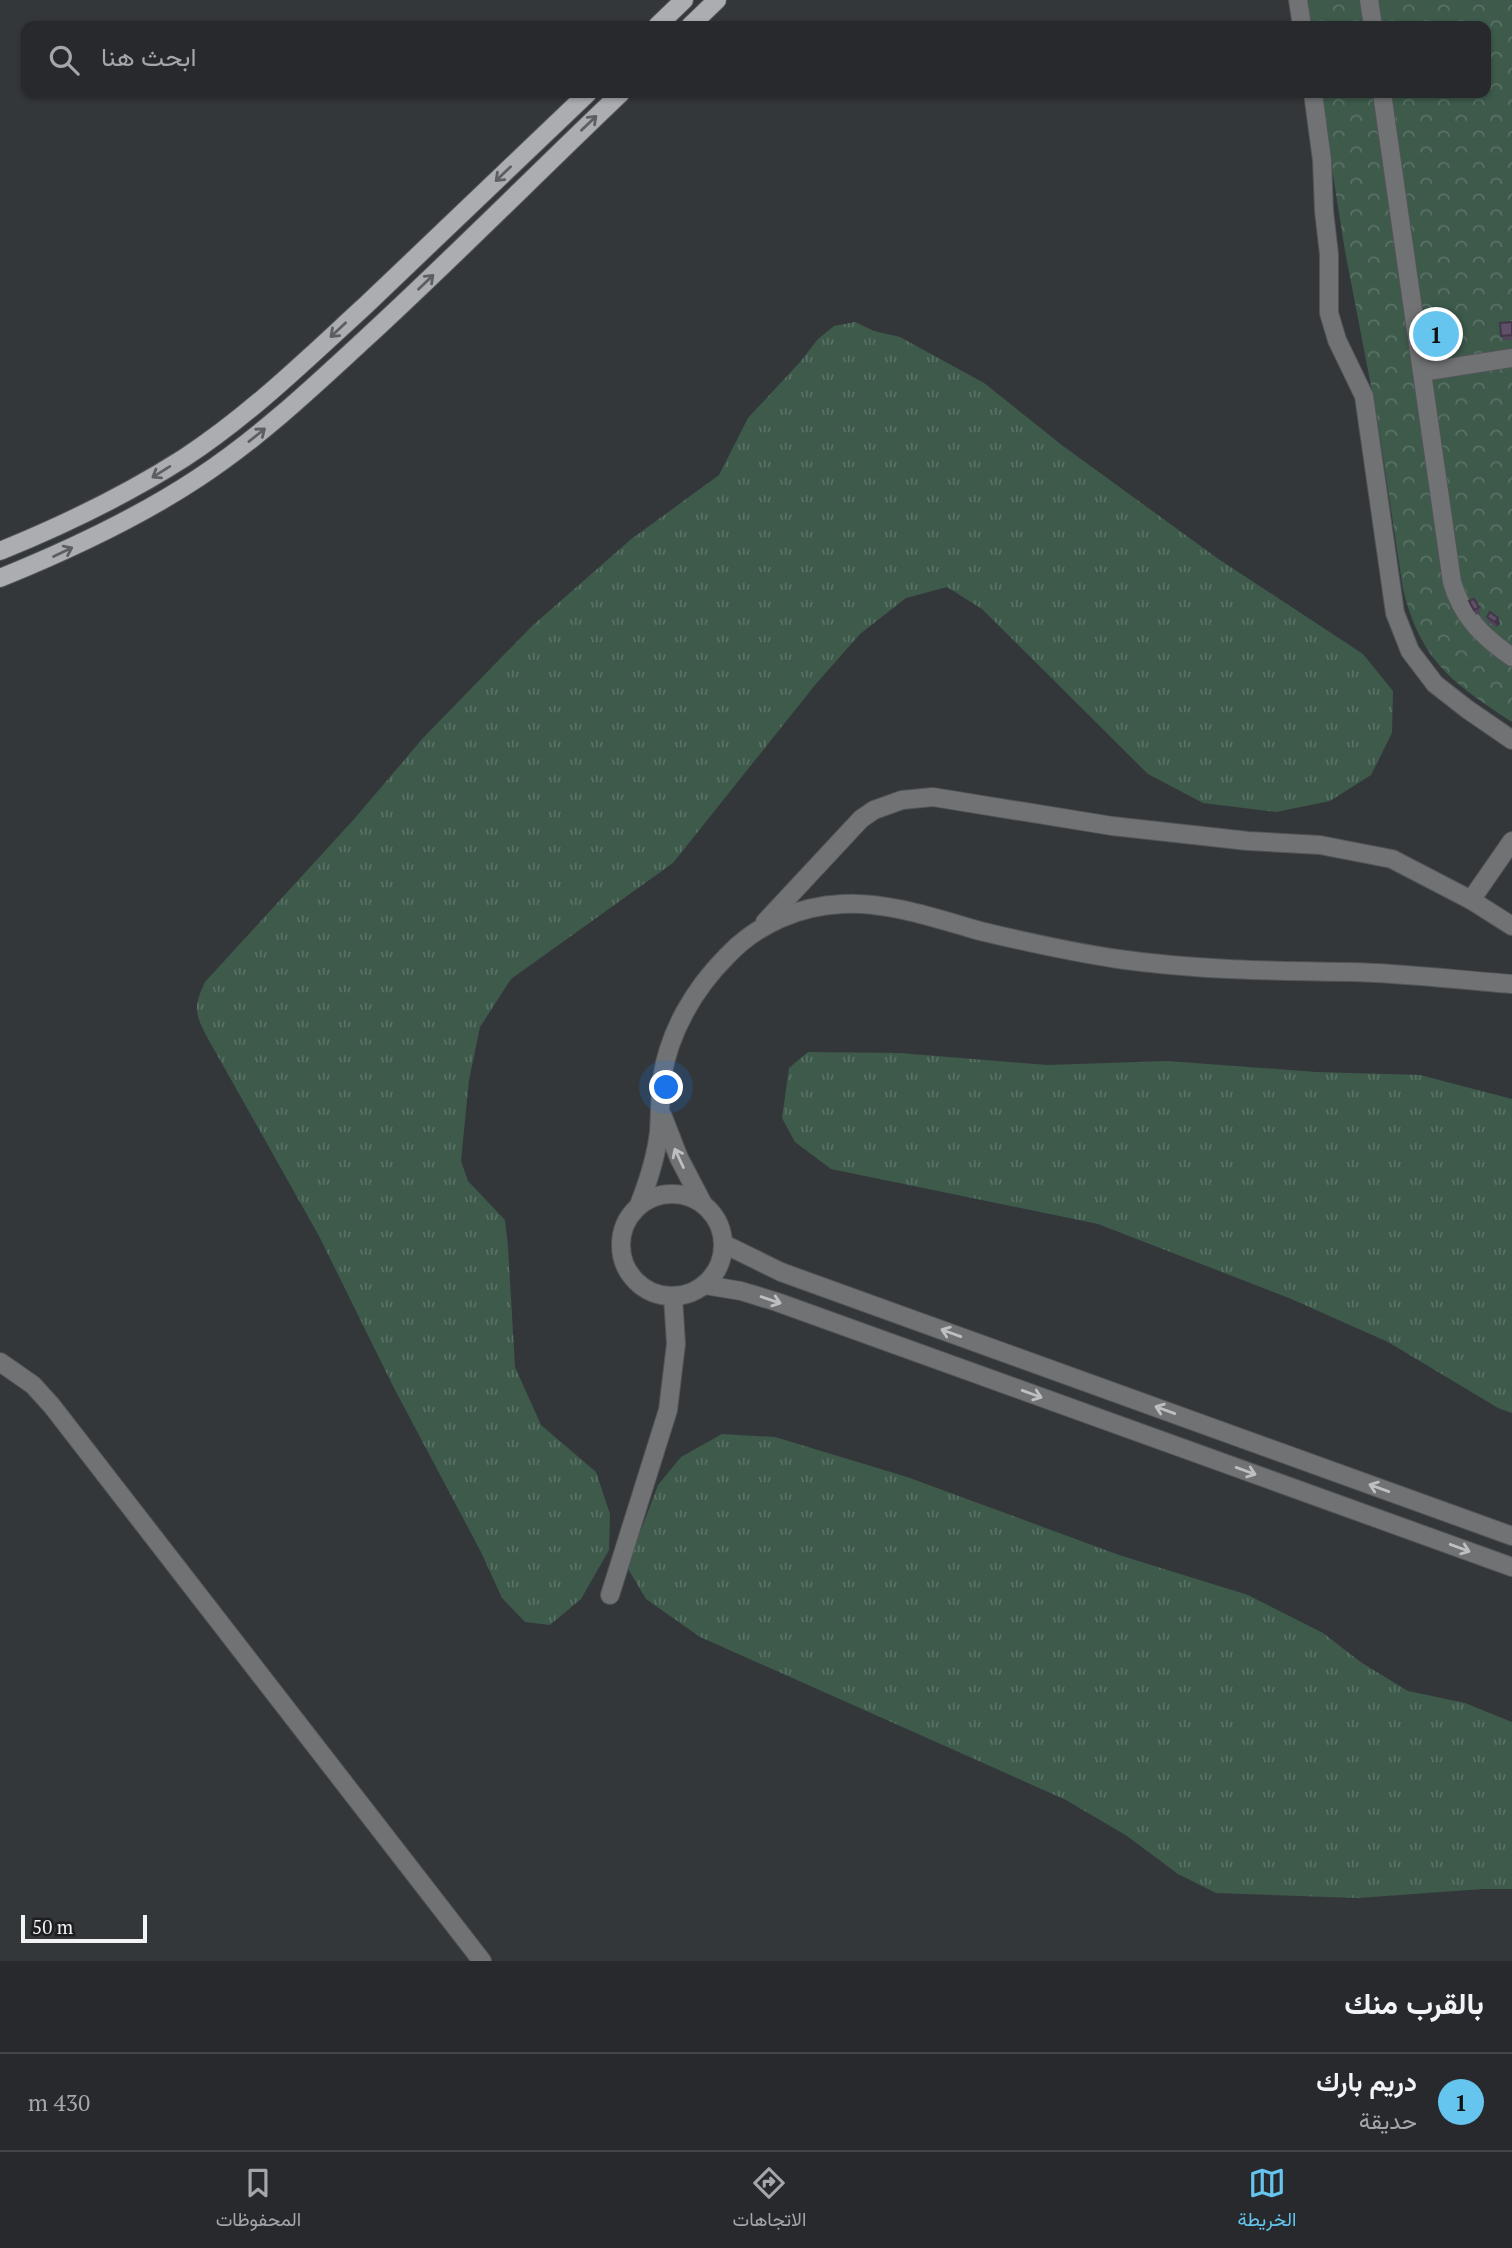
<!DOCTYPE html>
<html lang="ar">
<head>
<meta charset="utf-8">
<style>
	:root { --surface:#27292c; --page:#333538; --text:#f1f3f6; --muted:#a4a6a9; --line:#434548; --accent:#65c5ee }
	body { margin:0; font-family:"PT Serif",Vazirmatn,serif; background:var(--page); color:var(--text); direction:rtl }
	.scale { position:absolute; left:21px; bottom:18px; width:126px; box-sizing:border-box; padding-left:7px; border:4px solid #f1f3f5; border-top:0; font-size:19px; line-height:24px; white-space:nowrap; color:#f1f3f5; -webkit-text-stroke:5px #1d1e1f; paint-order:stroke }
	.you { position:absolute; left:667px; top:1088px; width:24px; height:24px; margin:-18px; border:5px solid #fff; border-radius:50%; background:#1a73e8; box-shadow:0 0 0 10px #1a73e833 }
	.badge { display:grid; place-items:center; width:46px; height:46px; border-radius:50%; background:var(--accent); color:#111; font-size:23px; font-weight:700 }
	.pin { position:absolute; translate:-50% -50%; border:4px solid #fff; box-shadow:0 2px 7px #0006 }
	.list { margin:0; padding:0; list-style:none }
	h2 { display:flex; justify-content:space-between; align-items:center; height:91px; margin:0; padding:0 28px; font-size:30px }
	h2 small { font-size:23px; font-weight:400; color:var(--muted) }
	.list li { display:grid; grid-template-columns:46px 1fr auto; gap:21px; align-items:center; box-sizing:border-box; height:98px; padding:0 28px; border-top:2px solid var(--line) }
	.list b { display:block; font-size:26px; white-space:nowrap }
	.list p { margin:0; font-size:23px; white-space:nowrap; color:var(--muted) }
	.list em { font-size:23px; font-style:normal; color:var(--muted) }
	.icon { flex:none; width:38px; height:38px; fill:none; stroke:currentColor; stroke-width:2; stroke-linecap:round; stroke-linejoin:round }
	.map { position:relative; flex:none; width:1512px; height:1961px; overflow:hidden; direction:ltr }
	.search { position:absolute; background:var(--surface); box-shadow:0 2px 5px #0004; left:21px; right:21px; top:21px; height:77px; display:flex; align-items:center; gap:18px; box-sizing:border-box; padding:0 24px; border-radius:14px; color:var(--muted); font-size:26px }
	.sheet { height:189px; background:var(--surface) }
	nav { display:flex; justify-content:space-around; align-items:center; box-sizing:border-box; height:98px; border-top:2px solid var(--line); background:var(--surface); font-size:19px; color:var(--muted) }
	nav a { display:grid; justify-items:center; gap:4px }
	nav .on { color:var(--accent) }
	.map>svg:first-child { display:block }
</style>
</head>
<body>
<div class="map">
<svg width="1512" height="1961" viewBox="0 0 1512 1961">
	<defs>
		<pattern id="grass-tufts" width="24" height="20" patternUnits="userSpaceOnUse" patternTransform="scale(1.75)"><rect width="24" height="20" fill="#3d5a4b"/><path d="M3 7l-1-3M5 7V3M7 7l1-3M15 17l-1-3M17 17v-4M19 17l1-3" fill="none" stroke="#5a7266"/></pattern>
		<pattern id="forest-crowns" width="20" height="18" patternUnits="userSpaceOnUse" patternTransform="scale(1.75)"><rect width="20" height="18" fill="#3d5a4b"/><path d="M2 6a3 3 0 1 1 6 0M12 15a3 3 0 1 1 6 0" fill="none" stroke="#5a7266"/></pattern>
	</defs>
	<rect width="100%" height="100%" fill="#34373a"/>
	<g fill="url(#grass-tufts)">
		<path d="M 855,322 L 874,331 L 900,337 L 984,383 L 1063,446 L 1217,558 L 1363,654 L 1393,691 L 1392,733 L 1371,775 L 1330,801 L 1276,812 L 1203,803 L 1148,774 L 982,609 L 947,587 L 906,598 L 860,634 L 815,685 L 673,863 L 511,979 L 480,1027 L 469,1080 L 461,1161 L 468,1181 L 505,1220 L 508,1247 L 515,1367 L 541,1425 L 596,1472 L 610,1514 L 609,1550 L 581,1599 L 550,1625 L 525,1622 L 502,1598 L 481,1552 L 394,1388 L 319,1236 L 207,1037 C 195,1014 193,1007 205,982 L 355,818 L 423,738 L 531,627 L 630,540 L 719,475 L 748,418 L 800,362 L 818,339 L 834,326 Z"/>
		<path d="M 808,1052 L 900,1053 L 1047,1065 L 1167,1061 L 1316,1072 L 1420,1075 L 1512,1099 L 1512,1413 L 1498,1408 L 1388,1342 L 1289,1298 L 1098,1224 L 831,1169 L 795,1142 L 782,1118 L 789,1068 Z"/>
		<path d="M 722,1434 L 775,1437 L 907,1477 L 1119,1555 L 1248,1595 L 1323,1633 L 1362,1663 L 1408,1691 L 1465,1703 L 1512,1722 L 1512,1889 L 1483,1889 L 1358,1898 L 1216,1893 L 1178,1874 L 1127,1836 L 1066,1800 L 700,1637 L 646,1599 L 627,1567 L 658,1485 L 681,1457 Z"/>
	</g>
	<path fill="url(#forest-crowns)" d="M 1306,0 L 1512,0 L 1512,722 C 1453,683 1421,662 1403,589 L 1377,417 L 1345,251 L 1320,93 L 1486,93 L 1486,26 L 1310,26 Z"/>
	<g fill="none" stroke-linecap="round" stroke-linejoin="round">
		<g stroke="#525558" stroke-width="20">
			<g id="minor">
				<path d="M 1298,0 L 1302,26"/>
				<path d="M 1369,0 L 1373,26"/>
				<path d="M 1313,93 L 1322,160 L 1324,211 L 1329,254 L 1329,313 L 1337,340 L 1364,396 L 1395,613 L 1410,651 L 1435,684 L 1467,709 L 1512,740"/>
				<path d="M 1382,93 L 1452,582 C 1462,617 1483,637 1512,657"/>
				<path d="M 1422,372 L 1512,358"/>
				<path d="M 1471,900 L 1512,841"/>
				<path d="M 765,922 L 861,819 L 874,810 L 902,800 L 933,797 L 1112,826 L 1248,841 L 1320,845 L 1392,859 L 1471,900 L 1512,926"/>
				<path d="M 663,1117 L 679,1158 L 703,1204"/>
				<circle cx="672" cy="1245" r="51"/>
				<path d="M 639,1205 C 648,1182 656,1158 659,1132 C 660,1115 660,1096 662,1078 C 669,1032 694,989 727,956 C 757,924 799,906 842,904 C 886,901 938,919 980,931 C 1026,942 1071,952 1118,959 C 1195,970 1272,971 1350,972 C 1404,973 1458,980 1512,984"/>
				<path d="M 724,1244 L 781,1272 L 1512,1536"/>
				<path d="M 705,1285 L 741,1291 L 777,1302 L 1512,1567"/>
				<path d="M 0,1362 L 33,1385 L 52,1406 L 482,1961"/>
				<path d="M 610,1595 L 668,1410 L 676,1344 L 673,1297"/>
			</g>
		</g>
		<g stroke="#525558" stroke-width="20">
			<g id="major">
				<path d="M 657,26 L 684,0"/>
				<path d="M 690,26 L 717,0"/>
				<path d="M 0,551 C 64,525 126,495 184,458 C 250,415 308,358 366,305 C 440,235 514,164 588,93"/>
				<path d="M 0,578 C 69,550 136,519 198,478 C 259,438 312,388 365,339 C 452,259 535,175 621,93"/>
			</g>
		</g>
		<use href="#minor" stroke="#717274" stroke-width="18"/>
		<use href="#major" stroke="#abadb1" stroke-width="18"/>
	</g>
	<g fill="#524459">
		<path d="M 1512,322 L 1512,340 L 1503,340 L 1501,336 Z"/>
		<path d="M 1469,601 L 1479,607 L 1481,612 L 1476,615 Z"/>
		<path d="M 1487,617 L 1498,618 L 1500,623 L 1497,627 L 1488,622 Z"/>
	</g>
	<path fill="#423749" d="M 1498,618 L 1500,623 L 1497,627 L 1495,622 Z"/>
	<g fill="#5f4f68" stroke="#423749" stroke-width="2">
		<path d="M 1512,322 L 1512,335 L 1501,336 L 1500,323 Z"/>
		<path d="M 1474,599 L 1479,607 L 1474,610 L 1469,601 Z"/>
		<path d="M 1490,612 L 1498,618 L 1495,622 L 1487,617 Z"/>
	</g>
	<defs><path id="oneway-shaft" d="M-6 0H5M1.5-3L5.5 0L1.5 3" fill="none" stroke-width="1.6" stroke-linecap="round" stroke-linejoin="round" transform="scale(1.75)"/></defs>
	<g stroke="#5d5e61">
		<use href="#oneway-shaft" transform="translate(589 123) rotate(-44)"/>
		<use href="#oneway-shaft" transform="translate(503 174) rotate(136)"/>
		<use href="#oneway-shaft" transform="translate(426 282) rotate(-44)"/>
		<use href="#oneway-shaft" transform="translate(338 330) rotate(137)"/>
		<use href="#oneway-shaft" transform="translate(257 435) rotate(-39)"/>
		<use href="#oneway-shaft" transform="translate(161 472) rotate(148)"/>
		<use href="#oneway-shaft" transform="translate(63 552) rotate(-25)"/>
	</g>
	<g stroke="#bebfc1">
		<use href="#oneway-shaft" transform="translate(679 1158) rotate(-115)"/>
		<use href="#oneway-shaft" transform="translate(771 1300) rotate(19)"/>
		<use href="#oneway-shaft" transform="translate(951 1333) rotate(-160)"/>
		<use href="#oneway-shaft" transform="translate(1032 1394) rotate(20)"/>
		<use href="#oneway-shaft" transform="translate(1165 1410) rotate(-160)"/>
		<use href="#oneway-shaft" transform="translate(1246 1471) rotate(20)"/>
		<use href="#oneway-shaft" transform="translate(1379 1488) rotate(-160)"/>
		<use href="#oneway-shaft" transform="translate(1460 1548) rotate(20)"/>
	</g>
</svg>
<div class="scale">50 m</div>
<div class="you"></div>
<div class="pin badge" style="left:1436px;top:334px">1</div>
<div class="search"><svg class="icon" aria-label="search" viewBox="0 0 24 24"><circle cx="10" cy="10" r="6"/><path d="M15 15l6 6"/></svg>ابحث هنا</div>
</div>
<section class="sheet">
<h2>بالقرب منك<small></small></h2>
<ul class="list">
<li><span class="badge">1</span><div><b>دريم بارك</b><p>حديقة</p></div><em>430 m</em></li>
</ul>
</section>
<nav>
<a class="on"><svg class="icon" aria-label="map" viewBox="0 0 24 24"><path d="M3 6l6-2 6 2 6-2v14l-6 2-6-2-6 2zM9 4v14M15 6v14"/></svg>الخريطة</a>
<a><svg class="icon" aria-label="directions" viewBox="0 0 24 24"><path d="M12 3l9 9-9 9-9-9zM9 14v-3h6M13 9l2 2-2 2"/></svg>الاتجاهات</a>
<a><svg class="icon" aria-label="saved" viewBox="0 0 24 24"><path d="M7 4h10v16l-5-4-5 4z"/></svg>المحفوظات</a>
</nav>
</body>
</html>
